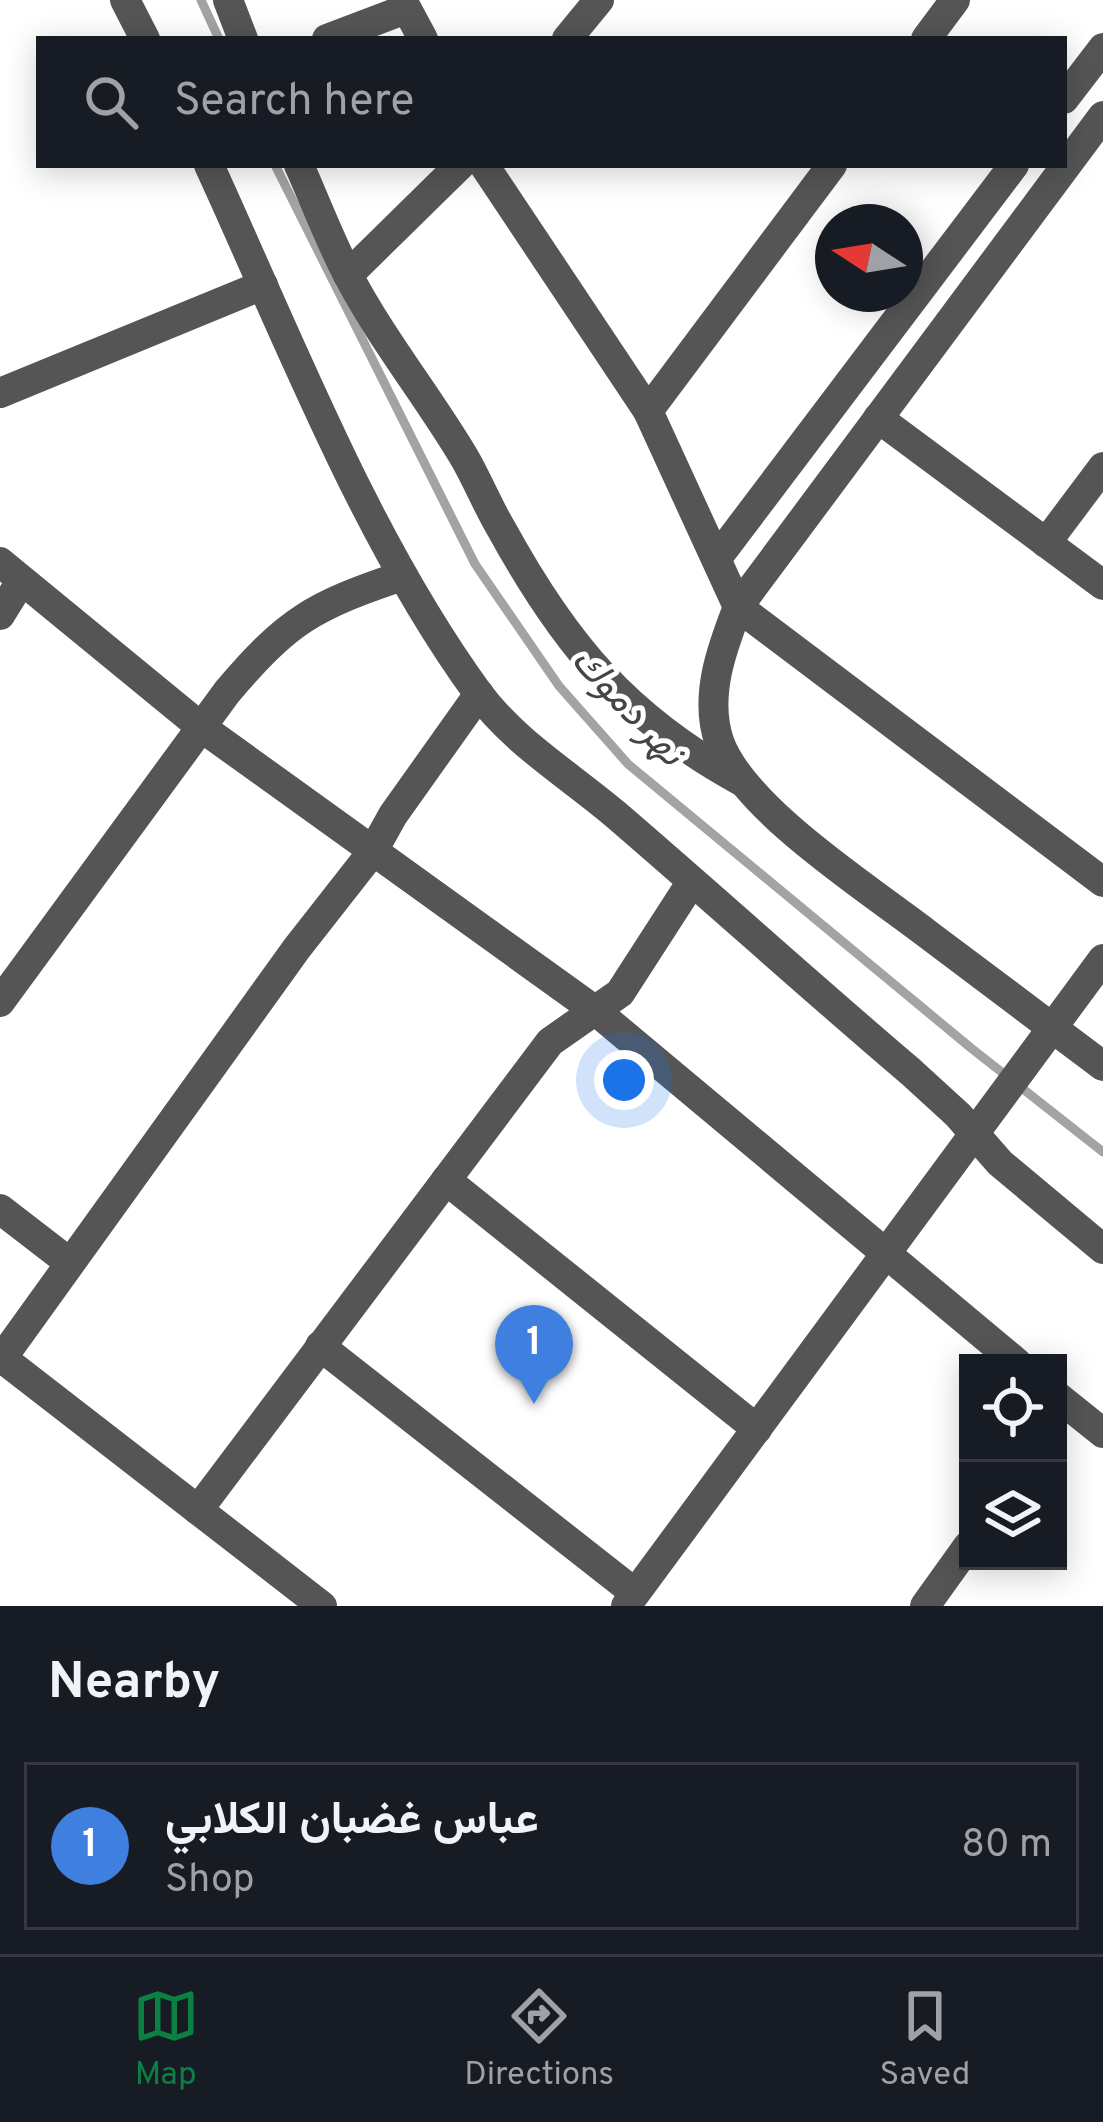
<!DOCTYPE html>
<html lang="en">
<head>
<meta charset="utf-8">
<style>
	:root { --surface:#171b24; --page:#242831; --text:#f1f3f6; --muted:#9ea1a6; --line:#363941; --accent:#0b8043 }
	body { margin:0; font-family:Overpass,Vazirmatn,sans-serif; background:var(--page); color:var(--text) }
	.controls { position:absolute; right:36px; bottom:36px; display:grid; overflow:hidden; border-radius:0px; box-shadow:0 6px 30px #0003 }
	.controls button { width:108px; height:108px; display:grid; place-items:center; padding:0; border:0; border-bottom:3px solid var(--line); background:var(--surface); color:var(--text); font:60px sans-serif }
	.compass { position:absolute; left:815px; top:204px; width:108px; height:108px; border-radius:50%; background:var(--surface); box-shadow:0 6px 30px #0003; rotate:282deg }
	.you { position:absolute; left:624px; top:1080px; width:42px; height:42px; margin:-30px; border:9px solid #fff; border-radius:50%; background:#1a73e8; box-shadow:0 0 0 18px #1a73e833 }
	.badge { display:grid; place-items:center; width:78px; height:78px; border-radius:50%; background:var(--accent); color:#fff; font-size:39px; font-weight:700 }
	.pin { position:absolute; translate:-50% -99px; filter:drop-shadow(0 3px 6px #0008) }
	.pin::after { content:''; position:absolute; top:63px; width:42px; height:36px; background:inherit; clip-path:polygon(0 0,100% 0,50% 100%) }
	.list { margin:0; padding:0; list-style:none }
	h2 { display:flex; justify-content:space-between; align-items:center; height:156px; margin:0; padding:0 48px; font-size:51px }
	h2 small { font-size:39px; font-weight:400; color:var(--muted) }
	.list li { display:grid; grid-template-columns:78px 1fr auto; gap:36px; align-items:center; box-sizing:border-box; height:168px; margin:0 24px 24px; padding:0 24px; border:3px solid var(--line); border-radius:0px }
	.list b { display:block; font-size:45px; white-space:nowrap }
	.list p { margin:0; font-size:39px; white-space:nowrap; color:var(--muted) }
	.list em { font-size:39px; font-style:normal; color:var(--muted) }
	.icon { flex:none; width:66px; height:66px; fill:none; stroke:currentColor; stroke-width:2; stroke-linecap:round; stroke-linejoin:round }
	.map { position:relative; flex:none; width:1103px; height:1606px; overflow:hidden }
	.search { position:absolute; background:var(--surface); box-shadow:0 6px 30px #0003; left:36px; right:36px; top:36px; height:132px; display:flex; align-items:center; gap:30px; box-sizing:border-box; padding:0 42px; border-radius:0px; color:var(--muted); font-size:45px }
	.sheet { height:348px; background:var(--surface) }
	nav { display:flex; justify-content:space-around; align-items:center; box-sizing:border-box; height:168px; border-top:3px solid var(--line); background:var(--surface); font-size:33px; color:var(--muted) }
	nav a { display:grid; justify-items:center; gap:6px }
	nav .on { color:var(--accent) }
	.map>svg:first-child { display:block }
</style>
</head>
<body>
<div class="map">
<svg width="1103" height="1606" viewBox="0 0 1103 1606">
	<rect width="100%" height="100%" fill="#fff"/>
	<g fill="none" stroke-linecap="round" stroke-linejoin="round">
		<g stroke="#a3a3a3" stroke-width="9">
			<path d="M 201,0 L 219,39"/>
			<path d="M 275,165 L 475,564 L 559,686 L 628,764 L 971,1048 L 1103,1152"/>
		</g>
		<g stroke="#555" stroke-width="30">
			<path d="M 125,0 L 145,39"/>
			<path d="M 228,0 L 243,39"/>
			<path d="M 402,0 L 423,39"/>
			<path d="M 327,39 L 406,9"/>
			<path d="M 567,39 L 599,0"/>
			<path d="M 926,39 L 955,0"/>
			<path d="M 1064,99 L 1103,48"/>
			<path d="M 1103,116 L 738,607 C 722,648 704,696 719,741 C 743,809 869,889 926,933 C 985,978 1044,1022 1103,1066"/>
			<path d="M 209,165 C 289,339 365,538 478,693 C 514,742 569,775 615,814 C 714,899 811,987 911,1072 L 958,1115 L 1000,1163 L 1103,1249"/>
			<path d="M 299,165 C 315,201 329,238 347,273 C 380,337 427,395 464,457 C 478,481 488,507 502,530 C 565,645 627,719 743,782"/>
			<path d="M 484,165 L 648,411 L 738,607 L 1103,882"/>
			<path d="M 348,275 L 460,165"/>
			<path d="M 0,393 L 263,285"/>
			<path d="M 648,411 L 832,165"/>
			<path d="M 878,418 L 1103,585"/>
			<path d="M 1046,543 L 1103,467"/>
			<path d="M 717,558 L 1014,165"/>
			<path d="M 0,562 L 201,727 L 597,1012 L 1017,1363"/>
			<path d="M 0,615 L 21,581"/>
			<path d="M 0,1002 L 227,692 C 288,620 313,606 402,576"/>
			<path d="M 446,1180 L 757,1429"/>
			<path d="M 0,1209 L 70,1263"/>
			<path d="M 320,1346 L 635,1593"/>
			<path d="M 2,1358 L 322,1606"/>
			<path d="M 0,1361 L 297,948 L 373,851 L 393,815 L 479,694"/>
			<path d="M 1058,1397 L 1103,1433"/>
			<path d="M 198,1510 L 550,1042 L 620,993 L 691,883"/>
			<path d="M 626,1606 L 1103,959"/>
			<path d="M 925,1606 L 968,1546"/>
		</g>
	</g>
	<g text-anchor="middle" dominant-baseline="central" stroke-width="10" stroke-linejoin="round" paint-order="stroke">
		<g font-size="39" font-style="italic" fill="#444" stroke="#fff">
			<text transform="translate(626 708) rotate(47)">نهر دموك</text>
		</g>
	</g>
</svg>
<div class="controls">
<button><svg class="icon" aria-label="locate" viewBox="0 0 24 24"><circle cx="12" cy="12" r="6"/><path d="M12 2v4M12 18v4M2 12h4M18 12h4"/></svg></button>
<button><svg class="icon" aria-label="layers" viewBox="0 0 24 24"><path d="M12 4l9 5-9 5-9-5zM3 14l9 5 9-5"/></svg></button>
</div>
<svg class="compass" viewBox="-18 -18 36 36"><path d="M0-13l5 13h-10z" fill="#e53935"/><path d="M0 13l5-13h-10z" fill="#9ea1a6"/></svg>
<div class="you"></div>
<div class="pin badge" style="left:534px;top:1404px;background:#3f7fe0">1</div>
<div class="search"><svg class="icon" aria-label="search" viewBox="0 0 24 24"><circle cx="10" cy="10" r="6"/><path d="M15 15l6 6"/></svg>Search here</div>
</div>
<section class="sheet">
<h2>Nearby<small></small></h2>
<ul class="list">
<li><span class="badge" style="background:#3f7fe0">1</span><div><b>عباس غضبان الكلابي</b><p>Shop</p></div><em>80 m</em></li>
</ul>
</section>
<nav>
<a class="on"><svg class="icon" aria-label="map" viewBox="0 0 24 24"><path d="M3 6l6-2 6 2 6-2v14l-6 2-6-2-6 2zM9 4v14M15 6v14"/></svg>Map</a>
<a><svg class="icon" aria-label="directions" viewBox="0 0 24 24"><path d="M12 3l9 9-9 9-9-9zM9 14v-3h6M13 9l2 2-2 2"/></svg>Directions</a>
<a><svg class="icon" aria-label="saved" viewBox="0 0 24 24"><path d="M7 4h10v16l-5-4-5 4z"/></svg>Saved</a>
</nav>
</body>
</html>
